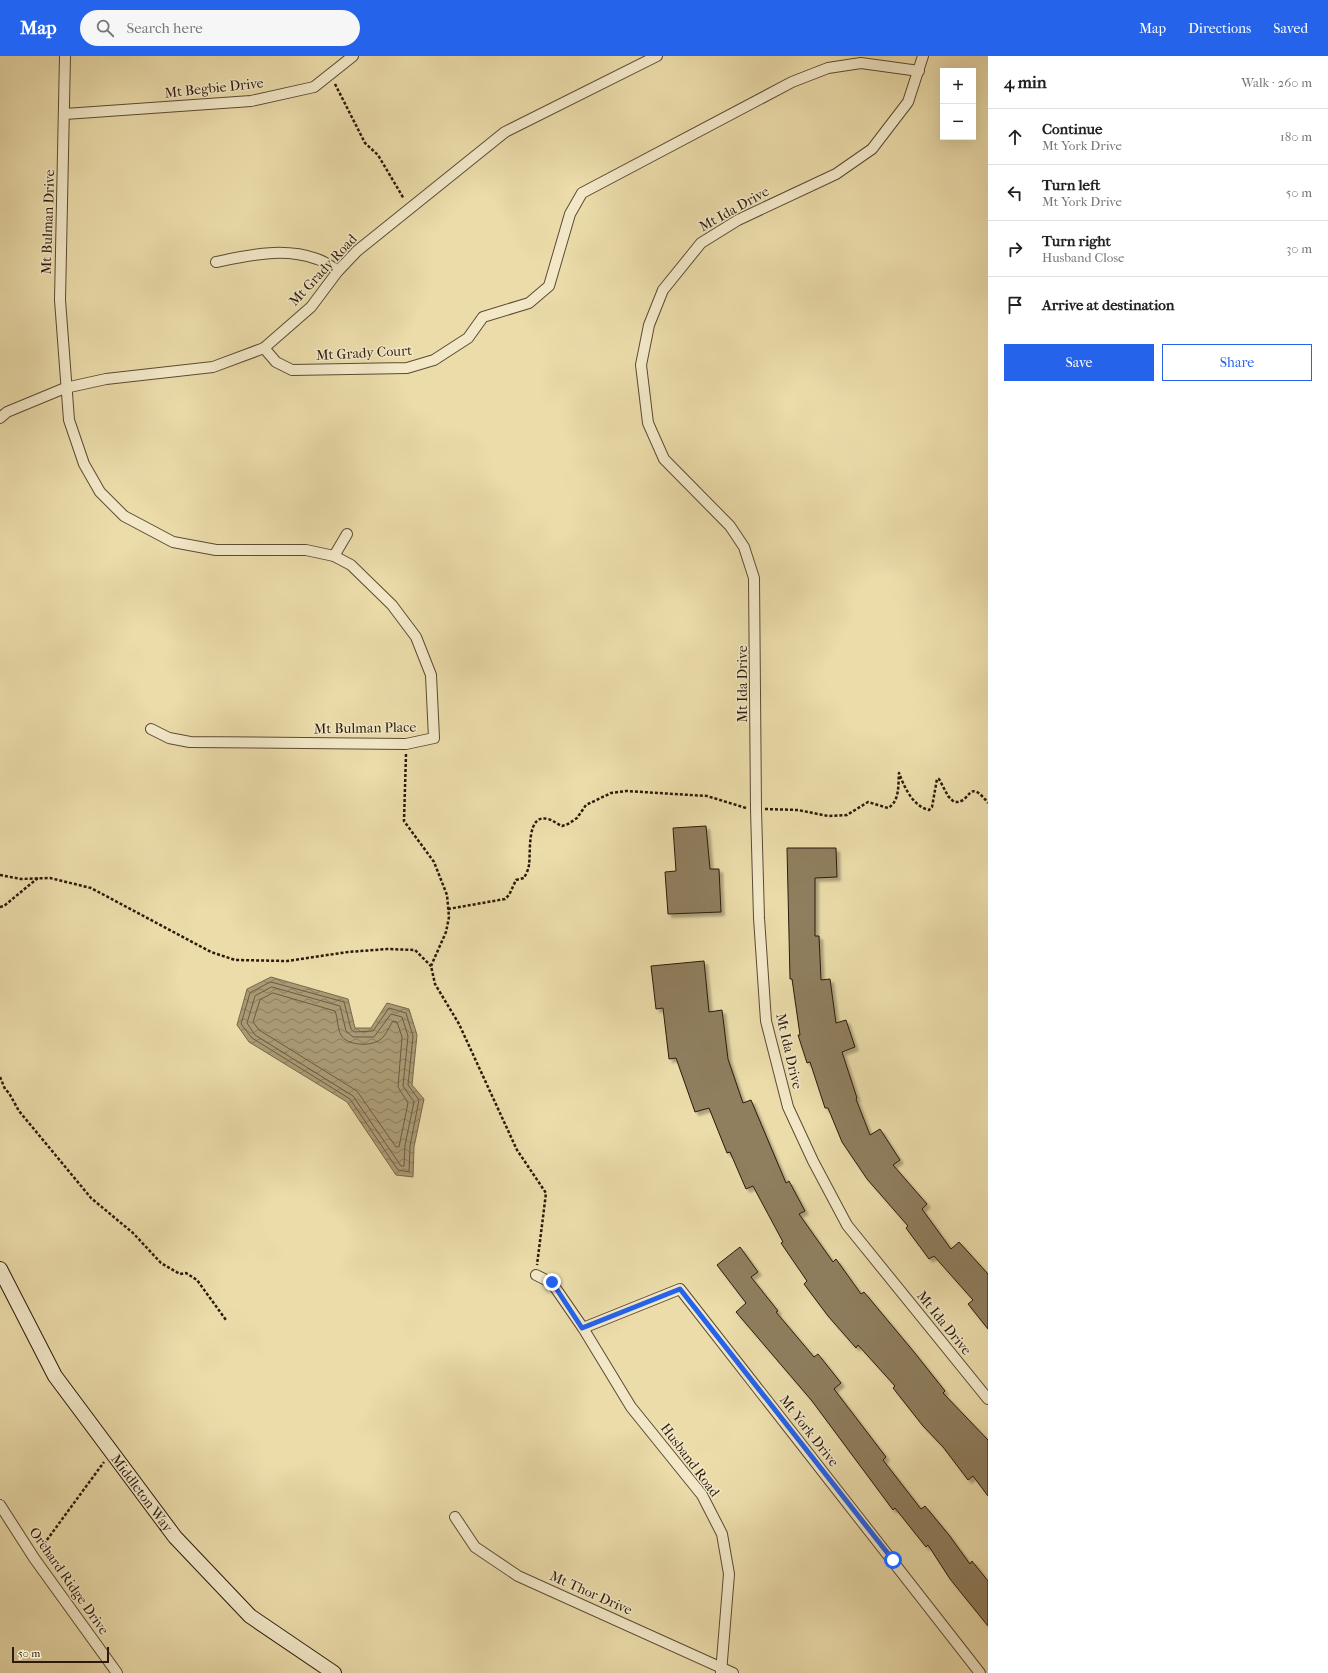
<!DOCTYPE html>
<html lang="en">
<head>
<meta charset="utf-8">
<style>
	:root { --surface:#fff; --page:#f6f6f6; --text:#222; --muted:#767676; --line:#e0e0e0; --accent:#2563eb }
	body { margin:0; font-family:"IM FELL French Canon",serif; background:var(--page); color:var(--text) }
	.controls { position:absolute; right:12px; top:12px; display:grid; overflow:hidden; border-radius:0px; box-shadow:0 4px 16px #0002 }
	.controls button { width:36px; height:36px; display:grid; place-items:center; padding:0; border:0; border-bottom:1px solid var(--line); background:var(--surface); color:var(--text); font:20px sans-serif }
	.scale { position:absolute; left:12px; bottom:10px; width:97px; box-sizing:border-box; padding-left:4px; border:2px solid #2c1a0b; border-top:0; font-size:11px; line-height:14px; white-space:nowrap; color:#2c1a0b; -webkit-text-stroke:3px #f2e8c8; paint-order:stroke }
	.stop { position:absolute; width:12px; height:12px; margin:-9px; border:3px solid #2563eb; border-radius:50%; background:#fff }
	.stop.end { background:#2563eb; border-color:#fff; box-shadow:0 1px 4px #0008 }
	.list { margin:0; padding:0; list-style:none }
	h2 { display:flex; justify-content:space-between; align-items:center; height:52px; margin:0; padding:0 16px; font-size:17px }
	h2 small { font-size:13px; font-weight:400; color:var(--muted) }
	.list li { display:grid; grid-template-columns:26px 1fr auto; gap:12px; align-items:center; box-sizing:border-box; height:56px; padding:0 16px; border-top:1px solid var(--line) }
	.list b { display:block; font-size:15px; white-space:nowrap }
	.list p { margin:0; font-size:13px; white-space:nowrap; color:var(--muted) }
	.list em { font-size:13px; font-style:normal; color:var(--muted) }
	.actions { display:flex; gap:8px; padding:12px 16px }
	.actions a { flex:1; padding:9px 0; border:1px solid var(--accent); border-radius:0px; text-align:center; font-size:14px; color:var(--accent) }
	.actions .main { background:var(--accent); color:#fff }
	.icon { flex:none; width:22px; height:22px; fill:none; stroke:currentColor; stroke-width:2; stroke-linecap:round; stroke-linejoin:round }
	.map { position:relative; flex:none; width:988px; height:1617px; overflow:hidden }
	header { display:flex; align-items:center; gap:24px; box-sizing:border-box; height:56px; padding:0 20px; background:var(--accent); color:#fff }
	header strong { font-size:19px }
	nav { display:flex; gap:22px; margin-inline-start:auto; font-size:14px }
	.search { width:280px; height:36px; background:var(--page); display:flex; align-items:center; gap:10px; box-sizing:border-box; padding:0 14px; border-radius:22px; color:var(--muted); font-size:15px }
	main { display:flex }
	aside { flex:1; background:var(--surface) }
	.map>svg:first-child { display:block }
</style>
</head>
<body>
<header>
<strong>Map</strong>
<div class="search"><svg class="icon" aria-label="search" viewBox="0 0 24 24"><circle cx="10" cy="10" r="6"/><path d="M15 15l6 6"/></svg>Search here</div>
<nav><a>Map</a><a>Directions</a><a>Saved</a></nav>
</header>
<main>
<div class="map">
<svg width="988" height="1617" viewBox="0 0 988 1617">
	<defs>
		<pattern id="water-waves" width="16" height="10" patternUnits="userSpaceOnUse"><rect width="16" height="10" fill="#aa9a74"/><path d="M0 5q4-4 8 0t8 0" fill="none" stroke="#8b7d5d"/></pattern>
		<filter id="shadow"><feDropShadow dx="3.5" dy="3.5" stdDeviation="1" flood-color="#0004"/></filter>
	</defs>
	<rect width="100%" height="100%" fill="#ebdcaa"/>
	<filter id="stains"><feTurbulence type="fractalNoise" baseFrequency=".005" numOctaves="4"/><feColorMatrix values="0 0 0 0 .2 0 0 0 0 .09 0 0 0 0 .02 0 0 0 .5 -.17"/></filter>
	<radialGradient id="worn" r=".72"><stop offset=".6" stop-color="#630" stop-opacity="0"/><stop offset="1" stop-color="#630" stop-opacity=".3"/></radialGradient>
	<path fill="url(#water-waves)" stroke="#78674a" d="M 271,921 L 348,943 L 355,972 L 371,972 L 387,947 L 409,953 L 417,979 L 412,1029 L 424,1043 L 414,1091 L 413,1121 L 396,1119 L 347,1046 L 249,986 L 237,969 L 247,933 Z"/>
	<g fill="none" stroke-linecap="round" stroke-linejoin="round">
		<g stroke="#6b5a40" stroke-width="1">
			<path d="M 271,926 L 344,946 L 351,973 L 354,976 L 373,975 L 389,952 L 406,957 L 413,980 L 408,1029 L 419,1044 L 410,1090 L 409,1116 L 398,1114 L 350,1043 L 252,982 L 241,968 L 250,937 Z"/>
			<path d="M 272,931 L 340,950 L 346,975 L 353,981 L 374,981 L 391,958 L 402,961 L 408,980 L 403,1030 L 414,1046 L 405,1089 L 404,1110 L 401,1110 L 353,1040 L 255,979 L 247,967 L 255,940 Z"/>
			<path d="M 273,937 L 335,955 C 338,962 337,972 341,979 C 347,990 372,991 381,983 C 386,979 389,971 393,965 L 397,966 L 402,981 L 398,1031 L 408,1047 L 399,1091 L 396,1091 L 357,1035 L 259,974 L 253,966 L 260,944 Z"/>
		</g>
	</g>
	<g fill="#8f7f5e" stroke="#2c1a0b" filter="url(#shadow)">
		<path d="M 706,770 L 710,813 L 719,813 L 721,856 L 668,858 L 665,816 L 676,815 L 673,772 Z"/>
		<path d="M 787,792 L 836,792 L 837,821 L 815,822 L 815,880 L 819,880 L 821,924 L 830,923 L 836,967 L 846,964 L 855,991 L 842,996 L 857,1042 L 856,1043 L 870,1079 L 880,1073 L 900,1104 L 893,1109 L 927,1148 L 922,1153 L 951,1193 L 959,1186 L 988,1218 L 988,1273 L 968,1248 L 973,1244 L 934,1200 L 929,1203 L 906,1172 L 908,1170 L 867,1123 L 842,1086 L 828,1052 L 825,1052 L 810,1006 L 807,1007 L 798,979 L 800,979 L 792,923 L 790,923 Z"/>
		<path d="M 704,905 L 709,956 L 722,954 L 728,1003 L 743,1047 L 751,1044 L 786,1127 L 789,1125 L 805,1155 L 799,1158 L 833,1206 L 836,1203 L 861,1238 L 864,1236 L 914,1296 L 945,1335 L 943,1337 L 988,1384 L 988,1440 L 973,1420 L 968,1424 L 943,1391 L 923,1370 L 893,1332 L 895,1330 L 858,1289 L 856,1292 L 828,1260 L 804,1228 L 807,1225 L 781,1187 L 783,1186 L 753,1130 L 746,1133 L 730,1096 L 727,1097 L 709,1052 L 695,1056 L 676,1002 L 669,1003 L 663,952 L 656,953 L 651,910 Z"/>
		<path d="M 740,1191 L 758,1216 L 751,1221 L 778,1255 L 776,1256 L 814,1301 L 818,1298 L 841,1327 L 834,1333 L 886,1401 L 883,1404 L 921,1453 L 925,1450 L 949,1479 L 970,1508 L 972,1505 L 988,1525 L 988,1570 L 950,1523 L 928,1489 L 926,1491 L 895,1452 L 893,1454 L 812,1345 L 736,1256 L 746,1247 L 717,1209 Z"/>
	</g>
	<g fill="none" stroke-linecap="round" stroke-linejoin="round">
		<g stroke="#5c4a33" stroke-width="12">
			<g id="street">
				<path d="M 65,0 L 60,244 L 69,364 L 84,408 L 100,436 L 124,460 L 173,486 L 216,494 L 306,494 L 334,500 L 351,509 L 392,549 L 416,581 L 431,619 L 434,682 L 406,688 L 190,686 L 169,682 L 151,673"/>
				<path d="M 923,0 L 908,46 L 872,93 L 836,118 L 738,164 L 701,187 L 663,234 L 649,269 L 641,309 L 648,367 L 664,403 L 730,470 L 744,491 L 754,522 L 756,753 L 759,862 L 766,965 L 788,1051 L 813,1105 L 847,1169 L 988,1343"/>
				<path d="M 65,58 L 251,45 L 314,31 L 353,0"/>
				<path d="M 216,206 C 250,199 283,191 317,203 C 324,205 332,211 338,215"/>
				<path d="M 264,292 L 276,306 L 292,314 L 407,312 L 434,304 L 468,282 L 483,261 L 529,247 L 549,230 L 570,158 L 582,137 L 792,26 L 828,12 L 861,7 L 919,15"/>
				<path d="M 0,362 L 7,356 L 65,332 L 106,323 L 213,311 L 264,292 L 311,251 L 338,215 L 357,195 L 505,76 L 657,0"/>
				<path d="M 334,500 L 347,478"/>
				<path d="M 536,1219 L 552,1227 L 583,1272 L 631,1351 L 702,1439 L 722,1478 L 729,1518 L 721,1617"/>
				<path d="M 583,1272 L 680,1233 L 980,1617"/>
				<path d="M 0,1449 L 34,1502 L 117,1617"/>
				<path d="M 455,1461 L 475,1491 L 518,1520 L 733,1617"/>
			</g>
		</g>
		<g stroke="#2c1a0b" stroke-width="16">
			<g id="secondary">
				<path id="s1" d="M 0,1213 L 55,1320 L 175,1481 L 250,1560 L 334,1617"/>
			</g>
		</g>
		<g stroke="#2c1a0b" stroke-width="2.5" stroke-dasharray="3 2" stroke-linecap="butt">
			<path d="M 335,28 L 365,87 L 378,99 L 404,143"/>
			<path d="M 406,698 L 404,765 L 434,806 L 447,839 L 449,861 L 446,876 L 431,910 L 435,928 L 459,968 L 517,1094 L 546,1137 L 537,1209"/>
			<path d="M 765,753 L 798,754 L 828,760 L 847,759 L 868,746 L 888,752 C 900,745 898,729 899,717 C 904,730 912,750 929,754 L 932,751 L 937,723 L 939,723 L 948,740 L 954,746 C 972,748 967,720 988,747"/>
			<path d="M 0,819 L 21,823 L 50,822 L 91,832 L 211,896 L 235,904 L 287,905 L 348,896 L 387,893 L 415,894 L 431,910"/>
			<path d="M 0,851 L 4,850 L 39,821"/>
			<path d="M 448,853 L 505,843 L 509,839 L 516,824 L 524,822 C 526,818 529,813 529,808 C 531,797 526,757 548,763 C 553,764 557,768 562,770 L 568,768 L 577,762 L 586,749 L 611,737 L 626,735 L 707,740 L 746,752"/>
			<path d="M 0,1021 L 5,1033 L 9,1037 L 19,1055 L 91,1142 L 133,1177 L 161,1207 L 180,1218 L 186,1217 L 197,1224 L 226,1264"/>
			<path d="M 41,1492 L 104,1406"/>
		</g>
		<use href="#street" stroke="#f2e8c8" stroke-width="10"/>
		<use href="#secondary" stroke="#f2e8c8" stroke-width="14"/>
	</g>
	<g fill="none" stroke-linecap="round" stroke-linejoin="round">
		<path stroke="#2563eb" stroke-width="5" d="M 552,1226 L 582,1272 L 680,1233 L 893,1504"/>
	</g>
	<g text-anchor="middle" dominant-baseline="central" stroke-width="3" stroke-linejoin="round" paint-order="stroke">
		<g font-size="14" fill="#2c1a0b" stroke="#f2e8c8">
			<text transform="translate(214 32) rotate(-6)">Mt Begbie Drive</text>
			<text transform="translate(734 153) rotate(-29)">Mt Ida Drive</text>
			<text transform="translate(48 166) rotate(-88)">Mt Bulman Drive</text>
			<text transform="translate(323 214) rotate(-47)">Mt Grady Road</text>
			<text transform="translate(364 297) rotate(-3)">Mt Grady Court</text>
			<text transform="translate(742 628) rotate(-90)">Mt Ida Drive</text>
			<text transform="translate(365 672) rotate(-1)">Mt Bulman Place</text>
			<text transform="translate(789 995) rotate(77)">Mt Ida Drive</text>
			<text transform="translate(944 1267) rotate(51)">Mt Ida Drive</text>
			<text transform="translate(809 1375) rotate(52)">Mt York Drive</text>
			<text transform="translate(690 1404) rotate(53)">Husband Road</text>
			<text stroke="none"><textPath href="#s1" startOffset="266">Middleton Way</textPath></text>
			<text transform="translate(69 1525) rotate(55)">Orchard Ridge Drive</text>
			<text transform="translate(591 1537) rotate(24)">Mt Thor Drive</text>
		</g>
	</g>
	<rect width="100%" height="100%" filter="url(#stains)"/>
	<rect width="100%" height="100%" fill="url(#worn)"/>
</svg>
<div class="controls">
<button>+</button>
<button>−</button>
</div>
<div class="scale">50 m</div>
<div class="stop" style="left:893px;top:1504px"></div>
<div class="stop end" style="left:552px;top:1226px"></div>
</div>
<aside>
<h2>4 min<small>Walk · 260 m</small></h2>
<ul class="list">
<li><svg class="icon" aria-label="ahead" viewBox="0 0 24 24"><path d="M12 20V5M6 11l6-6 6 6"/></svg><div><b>Continue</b><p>Mt York Drive</p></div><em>180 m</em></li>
<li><svg class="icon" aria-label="left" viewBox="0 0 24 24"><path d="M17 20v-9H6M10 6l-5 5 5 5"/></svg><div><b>Turn left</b><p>Mt York Drive</p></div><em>50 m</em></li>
<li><svg class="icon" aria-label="right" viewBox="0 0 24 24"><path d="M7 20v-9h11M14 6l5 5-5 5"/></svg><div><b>Turn right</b><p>Husband Close</p></div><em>30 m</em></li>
<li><svg class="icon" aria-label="arrive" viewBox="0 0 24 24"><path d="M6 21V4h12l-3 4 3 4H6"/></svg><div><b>Arrive at destination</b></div></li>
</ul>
<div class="actions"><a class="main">Save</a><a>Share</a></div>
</aside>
</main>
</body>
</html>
